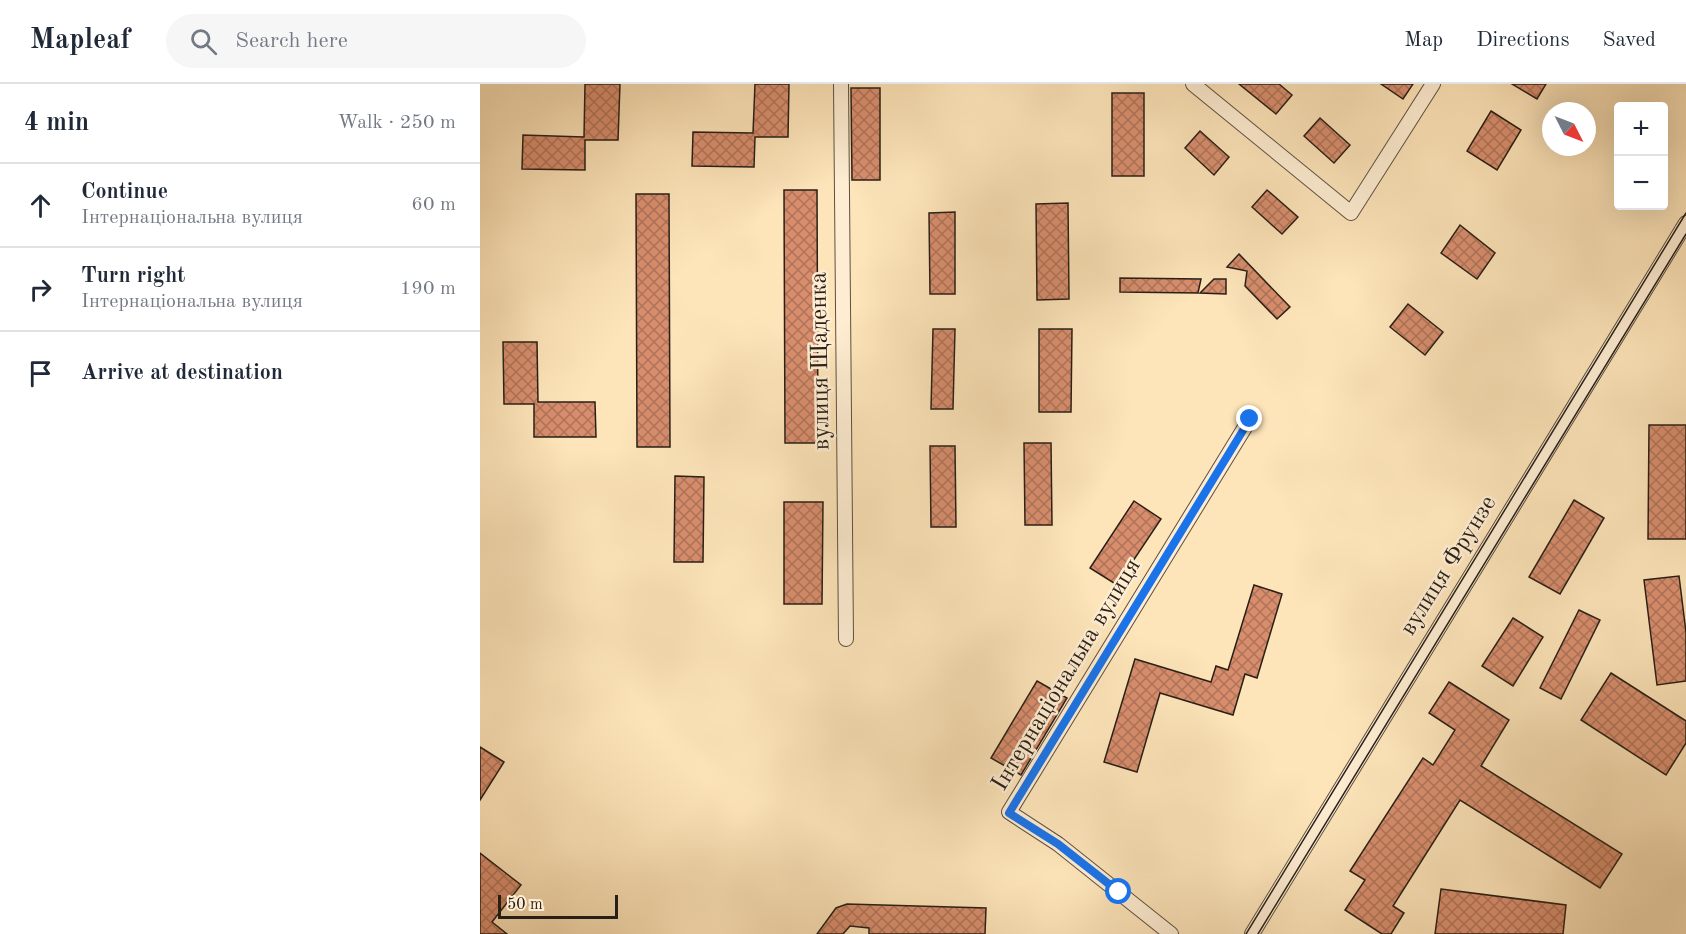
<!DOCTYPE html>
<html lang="en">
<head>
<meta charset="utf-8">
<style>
	:root { --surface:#fff; --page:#f6f6f7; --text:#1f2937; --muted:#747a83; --line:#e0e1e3 }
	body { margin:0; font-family:"Old Standard TT",serif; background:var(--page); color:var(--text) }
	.controls { position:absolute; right:18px; top:18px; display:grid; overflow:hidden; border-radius:6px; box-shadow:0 6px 24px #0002 }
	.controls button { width:54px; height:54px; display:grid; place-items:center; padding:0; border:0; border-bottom:2px solid var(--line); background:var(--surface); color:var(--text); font:30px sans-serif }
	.compass { position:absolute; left:1062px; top:18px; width:54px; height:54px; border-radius:50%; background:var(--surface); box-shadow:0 6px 24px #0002; rotate:132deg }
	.scale { position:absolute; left:18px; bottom:15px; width:120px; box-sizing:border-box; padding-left:6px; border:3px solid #281f17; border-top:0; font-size:16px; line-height:21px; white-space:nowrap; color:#281f17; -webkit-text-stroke:4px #feedd2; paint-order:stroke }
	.stop { position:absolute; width:18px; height:18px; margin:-14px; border:4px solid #1a73e8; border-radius:50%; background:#fff }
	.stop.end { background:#1a73e8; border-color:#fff; box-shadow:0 2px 6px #0008 }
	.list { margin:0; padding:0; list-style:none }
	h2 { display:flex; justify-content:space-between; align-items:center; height:78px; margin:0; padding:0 24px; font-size:26px }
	h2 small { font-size:20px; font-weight:400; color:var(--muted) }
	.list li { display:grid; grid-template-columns:39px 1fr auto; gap:18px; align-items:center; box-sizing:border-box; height:84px; padding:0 24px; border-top:2px solid var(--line) }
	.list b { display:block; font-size:22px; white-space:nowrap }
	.list p { margin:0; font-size:20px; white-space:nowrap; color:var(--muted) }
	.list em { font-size:20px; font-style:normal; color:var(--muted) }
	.icon { flex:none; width:33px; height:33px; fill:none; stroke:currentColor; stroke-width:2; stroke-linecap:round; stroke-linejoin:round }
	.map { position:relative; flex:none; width:1206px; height:850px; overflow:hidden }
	header { display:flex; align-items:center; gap:36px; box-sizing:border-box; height:84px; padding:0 30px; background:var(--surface); border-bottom:2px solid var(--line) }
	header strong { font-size:28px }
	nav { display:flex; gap:33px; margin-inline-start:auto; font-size:21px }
	.search { width:420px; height:54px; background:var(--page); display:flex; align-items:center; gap:15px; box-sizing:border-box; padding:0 21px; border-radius:33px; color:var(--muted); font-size:22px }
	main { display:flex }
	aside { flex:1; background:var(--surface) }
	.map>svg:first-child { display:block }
</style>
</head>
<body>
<header>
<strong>Mapleaf</strong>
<div class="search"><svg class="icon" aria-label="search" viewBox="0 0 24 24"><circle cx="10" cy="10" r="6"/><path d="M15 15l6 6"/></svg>Search here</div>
<nav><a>Map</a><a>Directions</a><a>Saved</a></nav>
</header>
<main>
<aside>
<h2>4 min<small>Walk · 250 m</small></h2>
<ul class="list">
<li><svg class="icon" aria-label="ahead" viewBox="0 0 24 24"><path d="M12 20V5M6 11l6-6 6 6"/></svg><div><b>Continue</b><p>Інтернаціональна вулиця</p></div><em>60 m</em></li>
<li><svg class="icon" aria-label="right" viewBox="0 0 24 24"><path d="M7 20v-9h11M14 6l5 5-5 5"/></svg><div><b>Turn right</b><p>Інтернаціональна вулиця</p></div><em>190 m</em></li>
<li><svg class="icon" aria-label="arrive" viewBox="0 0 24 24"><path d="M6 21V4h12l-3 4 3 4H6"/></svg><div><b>Arrive at destination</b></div></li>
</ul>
</aside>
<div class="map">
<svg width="1206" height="850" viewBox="0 0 1206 850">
	<defs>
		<pattern id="building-cross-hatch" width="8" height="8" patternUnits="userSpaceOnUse" patternTransform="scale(1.5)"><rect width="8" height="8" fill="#d88e6d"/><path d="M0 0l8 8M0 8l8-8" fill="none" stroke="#af7359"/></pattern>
	</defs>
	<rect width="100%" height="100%" fill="#fde4b9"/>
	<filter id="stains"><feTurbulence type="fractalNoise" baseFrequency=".00333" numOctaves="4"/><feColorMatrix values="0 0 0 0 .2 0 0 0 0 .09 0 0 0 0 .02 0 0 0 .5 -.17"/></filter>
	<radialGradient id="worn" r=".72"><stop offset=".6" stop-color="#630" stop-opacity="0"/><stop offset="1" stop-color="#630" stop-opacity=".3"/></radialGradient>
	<g fill="url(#building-cross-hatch)" stroke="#281f17" stroke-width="1.5">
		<path d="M 105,0 L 140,0 L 138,56 L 105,56 L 105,86 L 42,85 L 43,51 L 104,53 Z"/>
		<path d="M 275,0 L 309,0 L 308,53 L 275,53 L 274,83 L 212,82 L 213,48 L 273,49 Z"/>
		<path d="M 759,0 L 799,0 L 812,11 L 796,30 Z"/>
		<path d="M 901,0 L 933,0 L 923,15 Z"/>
		<path d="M 1032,0 L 1066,0 L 1057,15 Z"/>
		<path d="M 371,4 L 400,4 L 400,96 L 372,96 Z"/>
		<rect x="632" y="9" width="32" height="83"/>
		<path d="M 1011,27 L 1041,46 L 1017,86 L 987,67 Z"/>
		<path d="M 840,34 L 870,61 L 854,79 L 824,52 Z"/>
		<path d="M 720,47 L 749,73 L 734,91 L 705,64 Z"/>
		<path d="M 304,106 L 337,106 L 338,359 L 305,359 Z"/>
		<path d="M 787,106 L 818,133 L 802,150 L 772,123 Z"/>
		<path d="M 156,110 L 189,110 L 190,363 L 157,363 Z"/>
		<path d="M 588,119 L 589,215 L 557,216 L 556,120 Z"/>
		<path d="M 475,128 L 475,210 L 450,210 L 449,129 Z"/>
		<path d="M 980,141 L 1015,169 L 997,195 L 961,169 Z"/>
		<path d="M 759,170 L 810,223 L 797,235 L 765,202 L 767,187 L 747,183 Z"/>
		<path d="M 640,194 L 721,195 L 718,209 L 640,208 Z"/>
		<path d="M 734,195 L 746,195 L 746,210 L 720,209 Z"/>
		<path d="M 928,220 L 963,248 L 945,271 L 910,243 Z"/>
		<path d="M 453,245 L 475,245 L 473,325 L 451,325 Z"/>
		<path d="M 559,245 L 592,245 L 591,328 L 559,328 Z"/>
		<path d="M 23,258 L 57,258 L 58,318 L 115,318 L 116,353 L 54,353 L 54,320 L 24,320 Z"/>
		<path d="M 1169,341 L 1206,341 L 1206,455 L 1168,455 Z"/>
		<path d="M 544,359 L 571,359 L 572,441 L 545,441 Z"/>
		<path d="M 450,362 L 475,362 L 476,443 L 451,443 Z"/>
		<path d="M 195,392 L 224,393 L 223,478 L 194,478 Z"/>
		<path d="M 1094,416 L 1124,434 L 1080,510 L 1049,493 Z"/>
		<path d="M 654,417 L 681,435 L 637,501 L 610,484 Z"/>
		<path d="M 304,418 L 343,418 L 342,520 L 304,520 Z"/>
		<path d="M 1199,492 L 1206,548 L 1206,597 L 1177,601 L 1164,496 Z"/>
		<path d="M 774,501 L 802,510 L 777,594 L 765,590 L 753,631 L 680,609 L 657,688 L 624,678 L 655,575 L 731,598 L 736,582 L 748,586 Z"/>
		<path d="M 1099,526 L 1120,536 L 1081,615 L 1060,604 Z"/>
		<path d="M 1033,534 L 1063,553 L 1033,602 L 1002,582 Z"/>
		<path d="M 1131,589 L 1206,637 L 1206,659 L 1186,691 L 1101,636 Z"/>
		<path d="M 557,597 L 587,614 L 541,691 L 511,674 Z"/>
		<path d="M 969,598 L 1029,636 L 1001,682 L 1142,770 L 1120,804 L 980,716 L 913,822 L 924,829 L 911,850 L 902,850 L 865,826 L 885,796 L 870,787 L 943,674 L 953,681 L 975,646 L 949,629 Z"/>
		<path d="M 0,663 L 24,678 L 0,716 Z"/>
		<path d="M 0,769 L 41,801 L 12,838 L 27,850 L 0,850 Z"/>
		<path d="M 961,805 L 1086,821 L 1083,850 L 955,850 Z"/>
		<path d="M 367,820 L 506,824 L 505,850 L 389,850 L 389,844 L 370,842 L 363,850 L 337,850 L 356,824 Z"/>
	</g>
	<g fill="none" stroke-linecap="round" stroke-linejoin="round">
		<g stroke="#5d5040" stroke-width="16">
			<g id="minor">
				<path d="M 361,0 L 366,555"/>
				<path d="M 713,0 L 871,129 L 953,0"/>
				<path d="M 691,850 L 578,760 L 529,728 L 770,335"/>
				<path d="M 772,850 L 1206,139"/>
			</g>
		</g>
		<use href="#minor" stroke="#feedd2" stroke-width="14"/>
		<g stroke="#281f17" stroke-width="1.5">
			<path d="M 766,850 L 1206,129"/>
			<path d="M 778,850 L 1206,150"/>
		</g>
	</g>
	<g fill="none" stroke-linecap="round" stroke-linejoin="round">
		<path stroke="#1a73e8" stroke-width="8" d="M 639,808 L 578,760 L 529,729 L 770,335"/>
	</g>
	<g text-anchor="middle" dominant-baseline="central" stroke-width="5" stroke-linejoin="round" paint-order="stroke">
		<g font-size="24" fill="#281f17" stroke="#feedd2">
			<text transform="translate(341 277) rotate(-91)">вулиця Щаденка</text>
			<text transform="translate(969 482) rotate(-58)">вулиця Фрунзе</text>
			<text transform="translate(587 591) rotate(-59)">Інтернаціональна вулиця</text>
		</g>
	</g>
	<rect width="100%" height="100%" filter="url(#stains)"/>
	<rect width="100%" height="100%" fill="url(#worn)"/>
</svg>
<div class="controls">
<button>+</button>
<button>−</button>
</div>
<svg class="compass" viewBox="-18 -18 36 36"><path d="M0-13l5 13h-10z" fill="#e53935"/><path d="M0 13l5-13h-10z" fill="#747a83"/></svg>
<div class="scale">50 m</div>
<div class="stop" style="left:639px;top:808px"></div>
<div class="stop end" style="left:770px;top:335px"></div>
</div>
</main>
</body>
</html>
